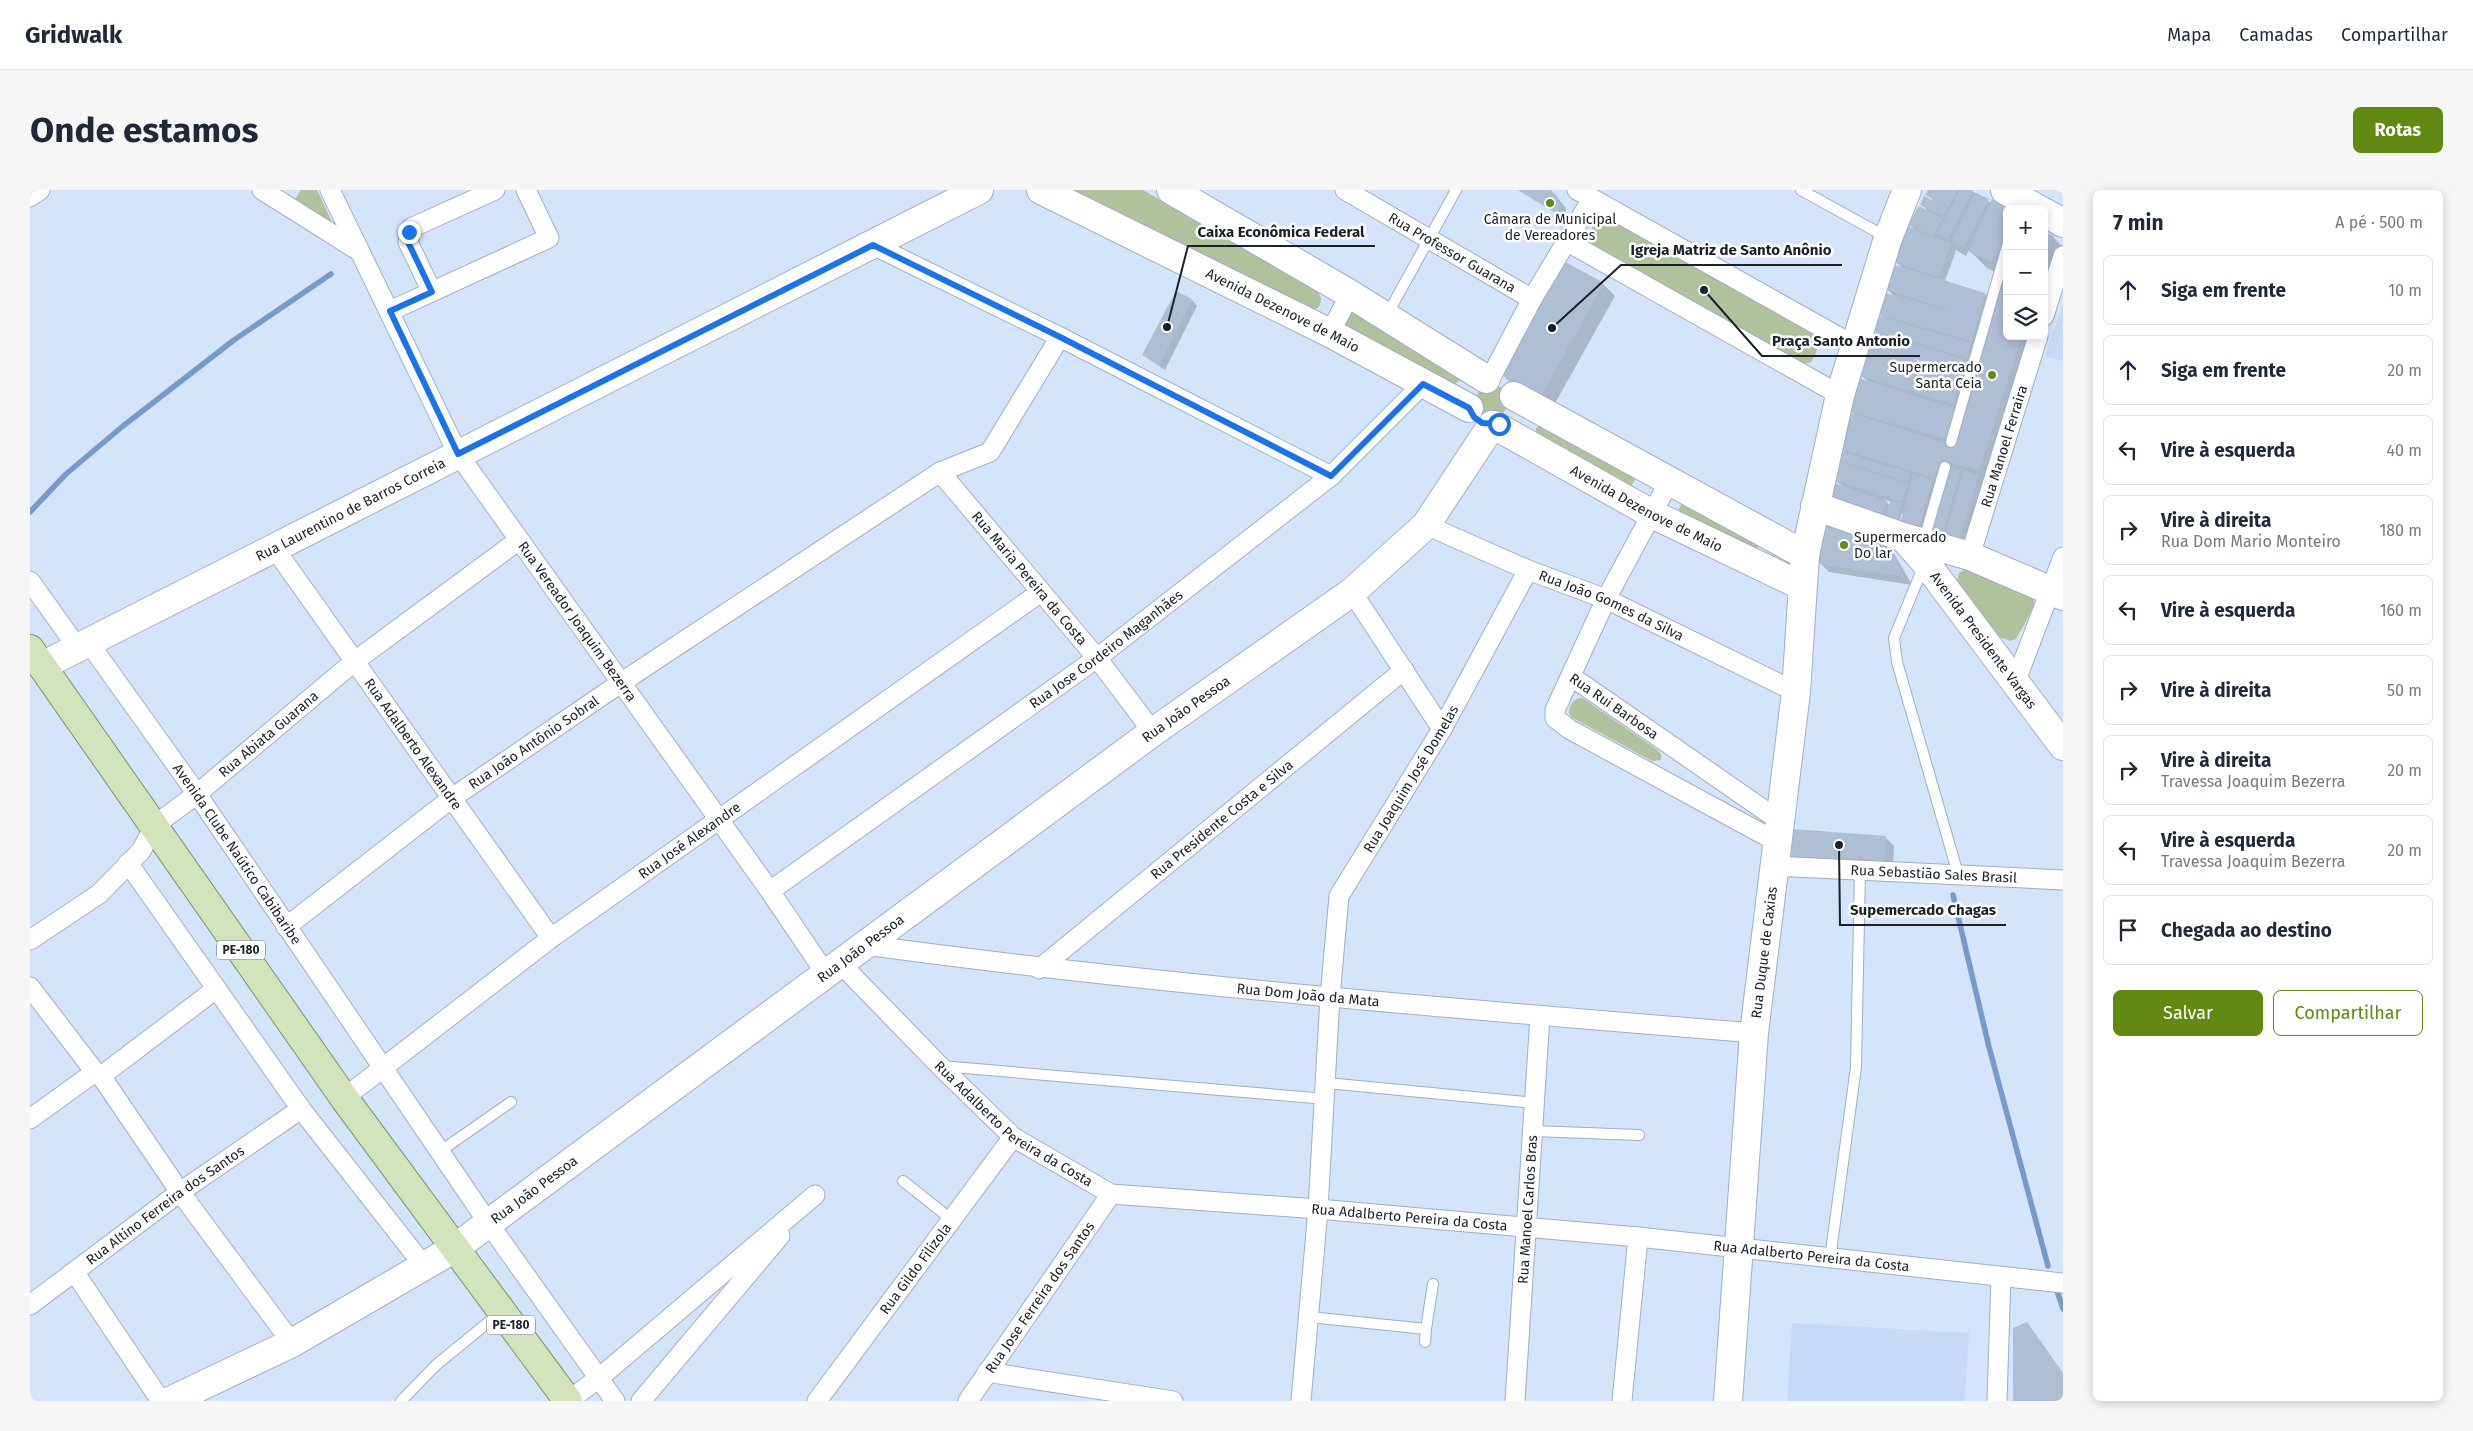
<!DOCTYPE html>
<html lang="pt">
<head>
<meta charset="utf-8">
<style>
	:root { --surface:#fff; --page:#f6f6f7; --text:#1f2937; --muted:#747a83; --line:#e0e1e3; --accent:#628912 }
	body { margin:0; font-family:"Fira Sans",sans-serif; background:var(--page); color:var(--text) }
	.controls { position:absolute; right:15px; top:15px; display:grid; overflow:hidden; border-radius:8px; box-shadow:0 2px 12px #0003 }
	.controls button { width:45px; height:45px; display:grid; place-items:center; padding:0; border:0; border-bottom:1px solid var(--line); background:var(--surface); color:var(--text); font:25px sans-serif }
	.stop { position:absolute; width:15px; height:15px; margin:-11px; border:4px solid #1a73e8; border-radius:50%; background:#fff }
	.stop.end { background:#1a73e8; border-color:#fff; box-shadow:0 1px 5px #0008 }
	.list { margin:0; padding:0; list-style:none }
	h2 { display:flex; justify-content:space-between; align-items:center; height:65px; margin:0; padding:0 20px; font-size:21px }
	h2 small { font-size:16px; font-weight:400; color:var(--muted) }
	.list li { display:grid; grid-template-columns:32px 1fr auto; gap:15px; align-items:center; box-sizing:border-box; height:70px; margin:0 10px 10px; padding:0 10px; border:1px solid var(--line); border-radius:8px }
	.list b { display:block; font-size:19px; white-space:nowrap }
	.list p { margin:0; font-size:16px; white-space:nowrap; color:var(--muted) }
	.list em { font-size:16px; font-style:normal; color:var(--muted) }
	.actions { display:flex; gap:10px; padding:15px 20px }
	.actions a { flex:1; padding:11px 0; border:1px solid var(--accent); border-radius:8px; text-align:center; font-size:18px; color:var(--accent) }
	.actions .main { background:var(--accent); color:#fff }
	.icon { flex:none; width:28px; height:28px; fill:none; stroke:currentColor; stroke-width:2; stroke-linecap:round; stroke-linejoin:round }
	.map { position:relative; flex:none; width:2033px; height:1211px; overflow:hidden; border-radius:8px }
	header { display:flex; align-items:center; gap:30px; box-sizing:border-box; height:70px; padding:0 25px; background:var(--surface); border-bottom:1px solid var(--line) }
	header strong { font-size:24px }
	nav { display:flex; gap:28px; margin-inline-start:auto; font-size:18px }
	.intro { display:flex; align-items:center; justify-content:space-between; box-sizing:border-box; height:120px; padding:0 30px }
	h1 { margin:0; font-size:35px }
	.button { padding:12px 22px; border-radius:8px; background:var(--accent); color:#fff; font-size:18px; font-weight:700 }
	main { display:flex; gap:30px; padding:0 30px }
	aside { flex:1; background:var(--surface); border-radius:8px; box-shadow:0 2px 12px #0003 }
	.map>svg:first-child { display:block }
</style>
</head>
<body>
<header>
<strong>Gridwalk</strong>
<nav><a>Mapa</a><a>Camadas</a><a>Compartilhar</a></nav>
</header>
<div class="intro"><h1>Onde estamos</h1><a class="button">Rotas</a></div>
<main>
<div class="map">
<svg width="2033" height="1211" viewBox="0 0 2033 1211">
	<rect width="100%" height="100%" fill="#d4e5fb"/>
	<g fill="#c5daf6">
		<path d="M 2033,114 L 2033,171 L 2015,166 Z"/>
		<path d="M 1762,1133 L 1939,1143 L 1935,1211 L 1757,1211 Z"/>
	</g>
	<g fill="#b0c19b">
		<path d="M 271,0 L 287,0 L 303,34 L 265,9 Z"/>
		<path d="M 1038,0 L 1113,0 L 1284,98 C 1291,103 1293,111 1288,118 L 1280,120 Z"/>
		<path d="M 1579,29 L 1786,143 C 1791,155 1787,161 1781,172 L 1774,174 L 1563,57 L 1560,51 L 1563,35 L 1571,30 Z"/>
		<path d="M 1322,119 L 1431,185 L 1430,190 L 1422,197 L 1316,144 L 1313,130 Z"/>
		<circle cx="1462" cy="211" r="16"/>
		<path d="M 1512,233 L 1606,288 L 1599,299 L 1506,249 L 1506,238 Z"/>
		<path d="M 1652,312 L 1730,352 L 1728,357 L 1724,359 L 1650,327 L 1649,319 Z"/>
		<path d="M 1939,377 L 2004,407 L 2004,417 L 1986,449 L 1980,451 L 1970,447 L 1929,403 L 1926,395 L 1929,383 Z"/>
		<path d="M 1550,508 L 1554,509 L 1626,559 L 1631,564 L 1631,570 L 1622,571 L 1541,527 L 1539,523 C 1540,515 1542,510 1550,508 Z"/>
	</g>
	<g fill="#0003" fill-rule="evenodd">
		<path d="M 1488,0 L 1518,0 L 1524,3 L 1536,18 L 1535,28 Z"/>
		<path d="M 1899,0 L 1940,0 L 1961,13 L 1977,19 L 1977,146 L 2007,146 L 1935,354 L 1908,344 L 1902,338 L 1895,343 L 1874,324 L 1872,323 L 1869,333 L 1860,330 L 1803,289 L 1814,275 L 1809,270 L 1817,265 L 1811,258 L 1826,226 L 1820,220 L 1839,193 L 1831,185 L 1846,144 L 1851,146 L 1846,141 L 1855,129 L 1850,124 L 1865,107 L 1858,100 L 1873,79 L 1867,73 L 1885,40 L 1880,35 L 1899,22 L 1891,14 L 1904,11 L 1897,4 ZM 1926,60 L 1936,66 L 1939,60 L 1957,78 L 1975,87 L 1964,113 L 1955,104 L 1915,91 ZM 1884,166 L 1911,175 L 1910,177 L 1886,172 L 1880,186 ZM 1854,309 L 1861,312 L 1860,316 Z"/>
		<path d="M 2014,43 L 2023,47 L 2033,57 L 2014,125 Z"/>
		<path d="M 1573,94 L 1585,106 L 1523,217 L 1483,195 L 1471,183 Z"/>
		<path d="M 1162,110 L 1167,116 L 1135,180 L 1113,165 Z"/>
		<path d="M 1856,356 L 1865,365 L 1882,395 L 1799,382 L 1790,373 Z"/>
		<path d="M 1855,647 L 1864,656 L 1863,683 L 1771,678 Z"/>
	</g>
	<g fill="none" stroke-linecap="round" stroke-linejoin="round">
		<g stroke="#769bca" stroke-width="5.5">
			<path d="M 0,322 L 36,284 L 93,236 L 204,150 L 301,84"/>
			<path d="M 1923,705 L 1959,857 L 2018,1076"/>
			<path d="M 2027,1101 L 2033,1119"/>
		</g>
	</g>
	<g fill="#aebed4">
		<path d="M 1488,0 L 1521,0 L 1530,11 L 1529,22 L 1527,24 Z"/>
		<path d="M 1898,0 L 1927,0 L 1919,17 L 1895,5 Z"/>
		<path d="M 1930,0 L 1943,0 L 1918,49 L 1907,43 Z"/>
		<path d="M 1946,3 L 1959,9 L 1934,57 L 1922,51 Z"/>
		<path d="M 1894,6 L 1918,18 L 1913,26 L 1890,15 Z"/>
		<path d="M 1962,9 L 1982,19 L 1977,19 L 1977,41 L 1962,72 L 1938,61 Z"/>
		<path d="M 1889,16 L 1912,28 L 1904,46 L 1878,35 Z"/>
		<path d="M 1877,36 L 1921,54 L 1909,87 L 1866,73 L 1867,53 Z"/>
		<path d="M 2014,42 L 2024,46 L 2015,75 L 2014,75 Z"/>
		<path d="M 1532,70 L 1574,93 L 1511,206 L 1470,183 Z"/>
		<path d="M 1865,75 L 1955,103 L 1942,151 L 1849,125 L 1855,103 L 1929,123 L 1857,100 Z"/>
		<path d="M 1976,78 L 1977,146 L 1992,146 L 1949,281 L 1911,269 L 1904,288 L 1809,258 L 1820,223 L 1915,253 L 1914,256 L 1923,259 Z"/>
		<path d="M 1146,101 L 1162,109 L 1129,175 L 1112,165 Z"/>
		<path d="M 1849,126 L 1941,153 L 1937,168 L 1845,141 Z"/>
		<path d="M 1845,142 L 1936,170 L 1933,183 L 1885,169 L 1881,180 L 1885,170 L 1932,184 L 1922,214 L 1830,186 L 1837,167 L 1858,174 L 1837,166 Z"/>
		<path d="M 1828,188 L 1924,218 L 1917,249 L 1818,221 Z"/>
		<path d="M 1810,261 L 1880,283 L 1877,292 L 1808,270 Z"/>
		<path d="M 1808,271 L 1878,294 L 1872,312 L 1802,289 Z"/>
		<path d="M 1919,277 L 1931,280 L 1913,342 L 1901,338 Z"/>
		<path d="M 1934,280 L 1949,285 L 1930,349 L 1915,344 Z"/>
		<path d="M 1883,285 L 1902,290 L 1889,338 L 1870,334 Z"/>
		<path d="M 1799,291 L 1857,311 L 1851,329 L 1793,310 Z"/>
		<path d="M 1860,311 L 1872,313 L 1867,331 L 1856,328 Z"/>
		<path d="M 1798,329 L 1857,355 L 1874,387 L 1789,374 L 1788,338 Z"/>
		<path d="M 1763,639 L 1856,646 L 1854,675 L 1839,675 L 1828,664 L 1828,673 L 1761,670 Z"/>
		<path d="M 1997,1132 L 2033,1183 L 2033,1211 L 1983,1211 L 1983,1138 Z"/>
	</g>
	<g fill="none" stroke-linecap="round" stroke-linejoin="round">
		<g stroke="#9fafc4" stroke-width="12">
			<g id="lane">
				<path d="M 1771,0 L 1858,48"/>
				<path d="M 1357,125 L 1426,0"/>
				<path d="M 1921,252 L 1977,56"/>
				<path d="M 1893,353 L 1915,277"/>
				<path d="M 1894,375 L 1864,448 L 1867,472 L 1928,684"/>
				<path d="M 911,876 L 1296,909"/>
				<path d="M 1297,893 L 1505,913"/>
				<path d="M 1503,941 L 1609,945"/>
				<path d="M 409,962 L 481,912"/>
				<path d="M 873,991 L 922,1030"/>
				<path d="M 1800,1069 L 1826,877 L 1830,679"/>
				<path d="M 1279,1127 L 1396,1139 L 1403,1094"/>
				<path d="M 1395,1152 L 1396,1139"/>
				<path d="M 371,1211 L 406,1175 L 471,1122"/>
			</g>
		</g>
		<g stroke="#9fafc4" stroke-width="21">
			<g id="street">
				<path d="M 232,0 L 329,61"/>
				<path id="s1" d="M 300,0 L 428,264 L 740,701 L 796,784"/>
				<path id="s2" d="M 1315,0 L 1502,109"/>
				<path d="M 1547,0 L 1825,156"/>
				<path d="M 0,7 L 10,0"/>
				<path d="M 1536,51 L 1810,205"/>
				<path d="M 843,55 L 1030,147 L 1301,286"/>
				<path d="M 402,102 L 378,52 L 381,38 L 465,0"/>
				<path d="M 360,121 L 519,48 L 496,0"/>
				<path d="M 2014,126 L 2033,66"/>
				<path d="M 1300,143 L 1320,104"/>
				<path d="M 1460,189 L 1502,109 L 1562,9"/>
				<path id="s3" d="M 910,282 L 1067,468 L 1123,542"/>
				<path d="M 1639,292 L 1576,409 L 1525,520 L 1525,528 L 1539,539 L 1749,653"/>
				<path id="s4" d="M 1396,335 L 1498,380 L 1576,409 L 1766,502"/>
				<path id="s5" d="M 245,359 L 521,748"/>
				<path id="s6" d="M 1940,366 L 2008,146"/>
				<path d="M 0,391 L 47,457"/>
				<path d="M 1322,402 L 1412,539"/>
				<path id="s7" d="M 59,453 L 167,604 L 459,1034 L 585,1211"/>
				<path id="s8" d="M 1542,487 L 1750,631"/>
				<path d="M 1985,493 L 2033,367"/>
				<path d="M 98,673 L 271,919 L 394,1076"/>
				<path id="s9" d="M 1745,676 L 2033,690"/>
				<path id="s10" d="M 740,701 L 1067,468 L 1301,286 L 1393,194"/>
				<path id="s11" d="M 256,737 L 422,608 L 592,492 L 910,282 L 960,262 L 1030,147"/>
				<path id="s12" d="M 0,750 L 69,704 L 111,661 L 125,635 L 167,604 L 325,471 L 489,350"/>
				<path id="s13" d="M 835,755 C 1130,795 1427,819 1724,843"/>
				<path id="s14" d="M 810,773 L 910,876 L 983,947 L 1081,1004 L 1288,1019 L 1608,1047 L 2033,1093"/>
				<path id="s15" d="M 1009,779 L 1374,480"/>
				<path d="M 0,797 L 65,882 L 71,886 L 150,1002 L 262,1153"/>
				<path d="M 71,886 L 186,799"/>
				<path id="s16" d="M 314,908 L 521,748 L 1011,402"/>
				<path d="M 0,929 L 65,882"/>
				<path d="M 45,1083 L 131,1211"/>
				<path id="s17" d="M 0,1115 L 150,1002 L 271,919"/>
				<path d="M 957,1182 L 1143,1211"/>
				<path d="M 538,1211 L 569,1188 L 785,1005"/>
				<path d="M 611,1211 L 750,1046"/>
				<path id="s18" d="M 787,1211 L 983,947"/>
				<path id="s19" d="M 938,1211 L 1081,1004"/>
				<path id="s20" d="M 1271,1211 L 1288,1019 L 1300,807 L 1309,706 L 1412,539 L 1498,380"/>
				<path id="s21" d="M 1485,1211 L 1510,826"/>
				<path d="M 1592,1211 L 1608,1047"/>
				<path d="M 1967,1211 L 1971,1087"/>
			</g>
		</g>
		<g stroke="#9fafc4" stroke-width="30">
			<g id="secondary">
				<path id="s22" d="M 1011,0 L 1300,143 L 1439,218"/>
				<path d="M 1141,0 L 1320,104 L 1456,189"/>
				<path d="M 1975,0 L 2008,19"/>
				<path d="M 2014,22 L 2033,33"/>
				<path d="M 1484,206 L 1775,365"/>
				<path id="s23" d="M 1464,235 L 1622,324 L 1772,396"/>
				<path d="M 1785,316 L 1873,347 L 1940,366 L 2033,406"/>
				<path id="s24" d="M 1873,347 L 1895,372 L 2033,556"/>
				<path id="s25" d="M 12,476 L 949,0"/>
				<path id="s26" d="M 140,1211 L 262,1153 L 425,1058 L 1123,542 L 1322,402 L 1396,335 L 1462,235"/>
				<path id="s27" d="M 1698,1211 L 1724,843 L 1766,502 L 1775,365 L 1810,205 L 1858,48 L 1877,0"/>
			</g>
		</g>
		<g stroke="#7e936b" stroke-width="30">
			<path id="primary" d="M 0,459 L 314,908 L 538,1211"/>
		</g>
		<use href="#lane" stroke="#fff" stroke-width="10"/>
		<use href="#street" stroke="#fff" stroke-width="19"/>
		<use href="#secondary" stroke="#fff" stroke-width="28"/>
		<use href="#primary" stroke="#d2e3bc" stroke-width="28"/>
	</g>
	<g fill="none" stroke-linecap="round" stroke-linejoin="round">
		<path stroke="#1a73e8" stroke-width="6" d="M 379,42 L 378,52 L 402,102 L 360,121 L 428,264 L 843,55 L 1030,147 L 1301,286 L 1393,194 L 1439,218 L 1444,227 L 1452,233 L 1469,234"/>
	</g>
	<g fill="#628912" stroke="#fff" stroke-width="2">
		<circle cx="1520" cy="13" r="5"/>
		<circle cx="1962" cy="185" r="5"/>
		<circle cx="1814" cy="355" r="5"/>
	</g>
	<g text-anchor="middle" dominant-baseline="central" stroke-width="5" stroke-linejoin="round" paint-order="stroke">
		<g fill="#fff" stroke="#5f6468" stroke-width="1">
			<rect x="187" y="750.5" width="48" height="19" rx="4"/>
			<rect x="457" y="1125.5" width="48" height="19" rx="4"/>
		</g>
		<g font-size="12" font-weight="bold" fill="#1a2128">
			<text x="211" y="760">PE-180</text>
			<text x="481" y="1135">PE-180</text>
		</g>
		<g font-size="14" fill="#1a2128" stroke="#fff">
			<text x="1520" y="29">Câmara de Municipal<tspan x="1520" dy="16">de Vereadores</tspan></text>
			<text x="1952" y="177" text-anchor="end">Supermercado<tspan x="1952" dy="16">Santa Ceia</tspan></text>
			<text x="1824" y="347" text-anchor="start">Supermercado<tspan x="1824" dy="16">Do lar</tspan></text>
		</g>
		<g font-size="14" fill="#1a2128" stroke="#fff">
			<text stroke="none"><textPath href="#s2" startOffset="124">Rua Professor Guarana</textPath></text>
			<text stroke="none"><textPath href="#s22" startOffset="270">Avenida Dezenove de Maio</textPath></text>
			<text stroke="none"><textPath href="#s6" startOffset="115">Rua Manoel Ferraira</textPath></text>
			<text stroke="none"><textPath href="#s23" startOffset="174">Avenida Dezenove de Maio</textPath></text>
			<text stroke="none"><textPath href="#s25" startOffset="346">Rua Laurentino de Barros Correia</textPath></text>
			<text stroke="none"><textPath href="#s3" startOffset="139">Rua Maria Pereira da Costa</textPath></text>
			<text stroke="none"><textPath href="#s4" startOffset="202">Rua João Gomes da Silva</textPath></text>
			<text stroke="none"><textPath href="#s1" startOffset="499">Rua Vereador Joaquim Bezerra</textPath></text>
			<text stroke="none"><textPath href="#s24" startOffset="131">Avenida Presidente Vargas</textPath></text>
			<text stroke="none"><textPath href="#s10" startOffset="414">Rua Jose Cordeiro Maganhães</textPath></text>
			<text stroke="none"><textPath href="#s8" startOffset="51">Rua Rui Barbosa</textPath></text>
			<text stroke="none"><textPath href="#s26" startOffset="1232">Rua João Pessoa</textPath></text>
			<text stroke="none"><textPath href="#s12" startOffset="318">Rua Abiata Guarana</textPath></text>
			<text stroke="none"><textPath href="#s5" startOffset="239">Rua Adalberto Alexandre</textPath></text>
			<text stroke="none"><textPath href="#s11" startOffset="309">Rua João Antônio Sobral</textPath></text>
			<text stroke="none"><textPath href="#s20" startOffset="644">Rua Joaquim José Domelas</textPath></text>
			<text stroke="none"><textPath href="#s15" startOffset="236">Rua Presidente Costa e Silva</textPath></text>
			<text stroke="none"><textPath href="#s16" startOffset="431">Rua José Alexandre</textPath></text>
			<text stroke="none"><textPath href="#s7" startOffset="258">Avenida Clube Naútico Cabibaribe</textPath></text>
			<text stroke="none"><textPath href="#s9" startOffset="159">Rua Sebastião Sales Brasil</textPath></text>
			<text stroke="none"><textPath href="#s26" startOffset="828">Rua João Pessoa</textPath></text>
			<text stroke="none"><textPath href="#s27" startOffset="450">Rua Duque de Caxias</textPath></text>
			<text stroke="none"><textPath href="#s13" startOffset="446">Rua Dom João da Mata</textPath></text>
			<text stroke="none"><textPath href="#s14" startOffset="238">Rua Adalberto Pereira da Costa</textPath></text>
			<text stroke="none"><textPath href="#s26" startOffset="422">Rua João Pessoa</textPath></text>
			<text stroke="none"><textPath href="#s17" startOffset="168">Rua Altino Ferreira dos Santos</textPath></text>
			<text stroke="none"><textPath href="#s21" startOffset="192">Rua Manoel Carlos Bras</textPath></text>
			<text stroke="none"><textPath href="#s14" startOffset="658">Rua Adalberto Pereira da Costa</textPath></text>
			<text stroke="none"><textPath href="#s14" startOffset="1062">Rua Adalberto Pereira da Costa</textPath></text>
			<text stroke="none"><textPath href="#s18" startOffset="165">Rua Gildo Filizola</textPath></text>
			<text stroke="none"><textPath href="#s19" startOffset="126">Rua Jose Ferreira dos Santos</textPath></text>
		</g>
	</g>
	<path fill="none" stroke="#1a2128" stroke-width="2" d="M1137 137L1158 56H1345M1522 138L1591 75H1812M1674 100L1732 166H1890M1809 655L1810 735H1976"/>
	<g fill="#1a2128" stroke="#fff" stroke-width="2">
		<circle cx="1137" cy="137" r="5"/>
		<circle cx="1522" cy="138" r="5"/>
		<circle cx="1674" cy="100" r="5"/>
		<circle cx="1809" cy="655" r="5"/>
	</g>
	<g font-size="15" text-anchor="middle" font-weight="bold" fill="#1a2128" stroke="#fff" stroke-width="5" stroke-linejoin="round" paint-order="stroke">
		<text x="1251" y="47">Caixa Econômica Federal</text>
		<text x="1701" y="65">Igreja Matriz de Santo Anônio</text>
		<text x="1811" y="156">Praça Santo Antonio</text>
		<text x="1893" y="725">Supemercado Chagas</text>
	</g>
</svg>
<div class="controls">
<button>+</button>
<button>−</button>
<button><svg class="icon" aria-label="layers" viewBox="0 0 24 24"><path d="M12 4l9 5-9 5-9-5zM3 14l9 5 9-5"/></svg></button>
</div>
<div class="stop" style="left:1469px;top:234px"></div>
<div class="stop end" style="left:379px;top:42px"></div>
</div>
<aside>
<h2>7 min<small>A pé · 500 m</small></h2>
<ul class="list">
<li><svg class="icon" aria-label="ahead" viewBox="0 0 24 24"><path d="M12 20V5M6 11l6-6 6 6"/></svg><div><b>Siga em frente</b></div><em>10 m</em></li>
<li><svg class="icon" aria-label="ahead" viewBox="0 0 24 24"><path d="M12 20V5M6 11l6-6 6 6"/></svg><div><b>Siga em frente</b></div><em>20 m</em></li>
<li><svg class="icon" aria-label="left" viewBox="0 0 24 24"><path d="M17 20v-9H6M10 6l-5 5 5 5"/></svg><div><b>Vire à esquerda</b></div><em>40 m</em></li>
<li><svg class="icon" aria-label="right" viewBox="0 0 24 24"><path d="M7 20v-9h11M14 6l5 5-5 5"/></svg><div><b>Vire à direita</b><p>Rua Dom Mario Monteiro</p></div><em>180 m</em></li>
<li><svg class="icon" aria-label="left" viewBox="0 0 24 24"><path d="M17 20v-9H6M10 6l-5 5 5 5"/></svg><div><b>Vire à esquerda</b></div><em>160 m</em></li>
<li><svg class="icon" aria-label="right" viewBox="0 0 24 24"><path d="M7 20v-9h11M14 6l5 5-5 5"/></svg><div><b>Vire à direita</b></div><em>50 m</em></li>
<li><svg class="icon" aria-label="right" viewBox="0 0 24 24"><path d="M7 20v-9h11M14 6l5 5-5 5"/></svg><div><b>Vire à direita</b><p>Travessa Joaquim Bezerra</p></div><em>20 m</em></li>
<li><svg class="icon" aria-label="left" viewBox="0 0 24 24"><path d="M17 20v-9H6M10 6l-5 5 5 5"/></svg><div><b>Vire à esquerda</b><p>Travessa Joaquim Bezerra</p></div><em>20 m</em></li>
<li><svg class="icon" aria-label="arrive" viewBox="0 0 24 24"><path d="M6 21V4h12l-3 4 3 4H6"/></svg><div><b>Chegada ao destino</b></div></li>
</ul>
<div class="actions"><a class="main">Salvar</a><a>Compartilhar</a></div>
</aside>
</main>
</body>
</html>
